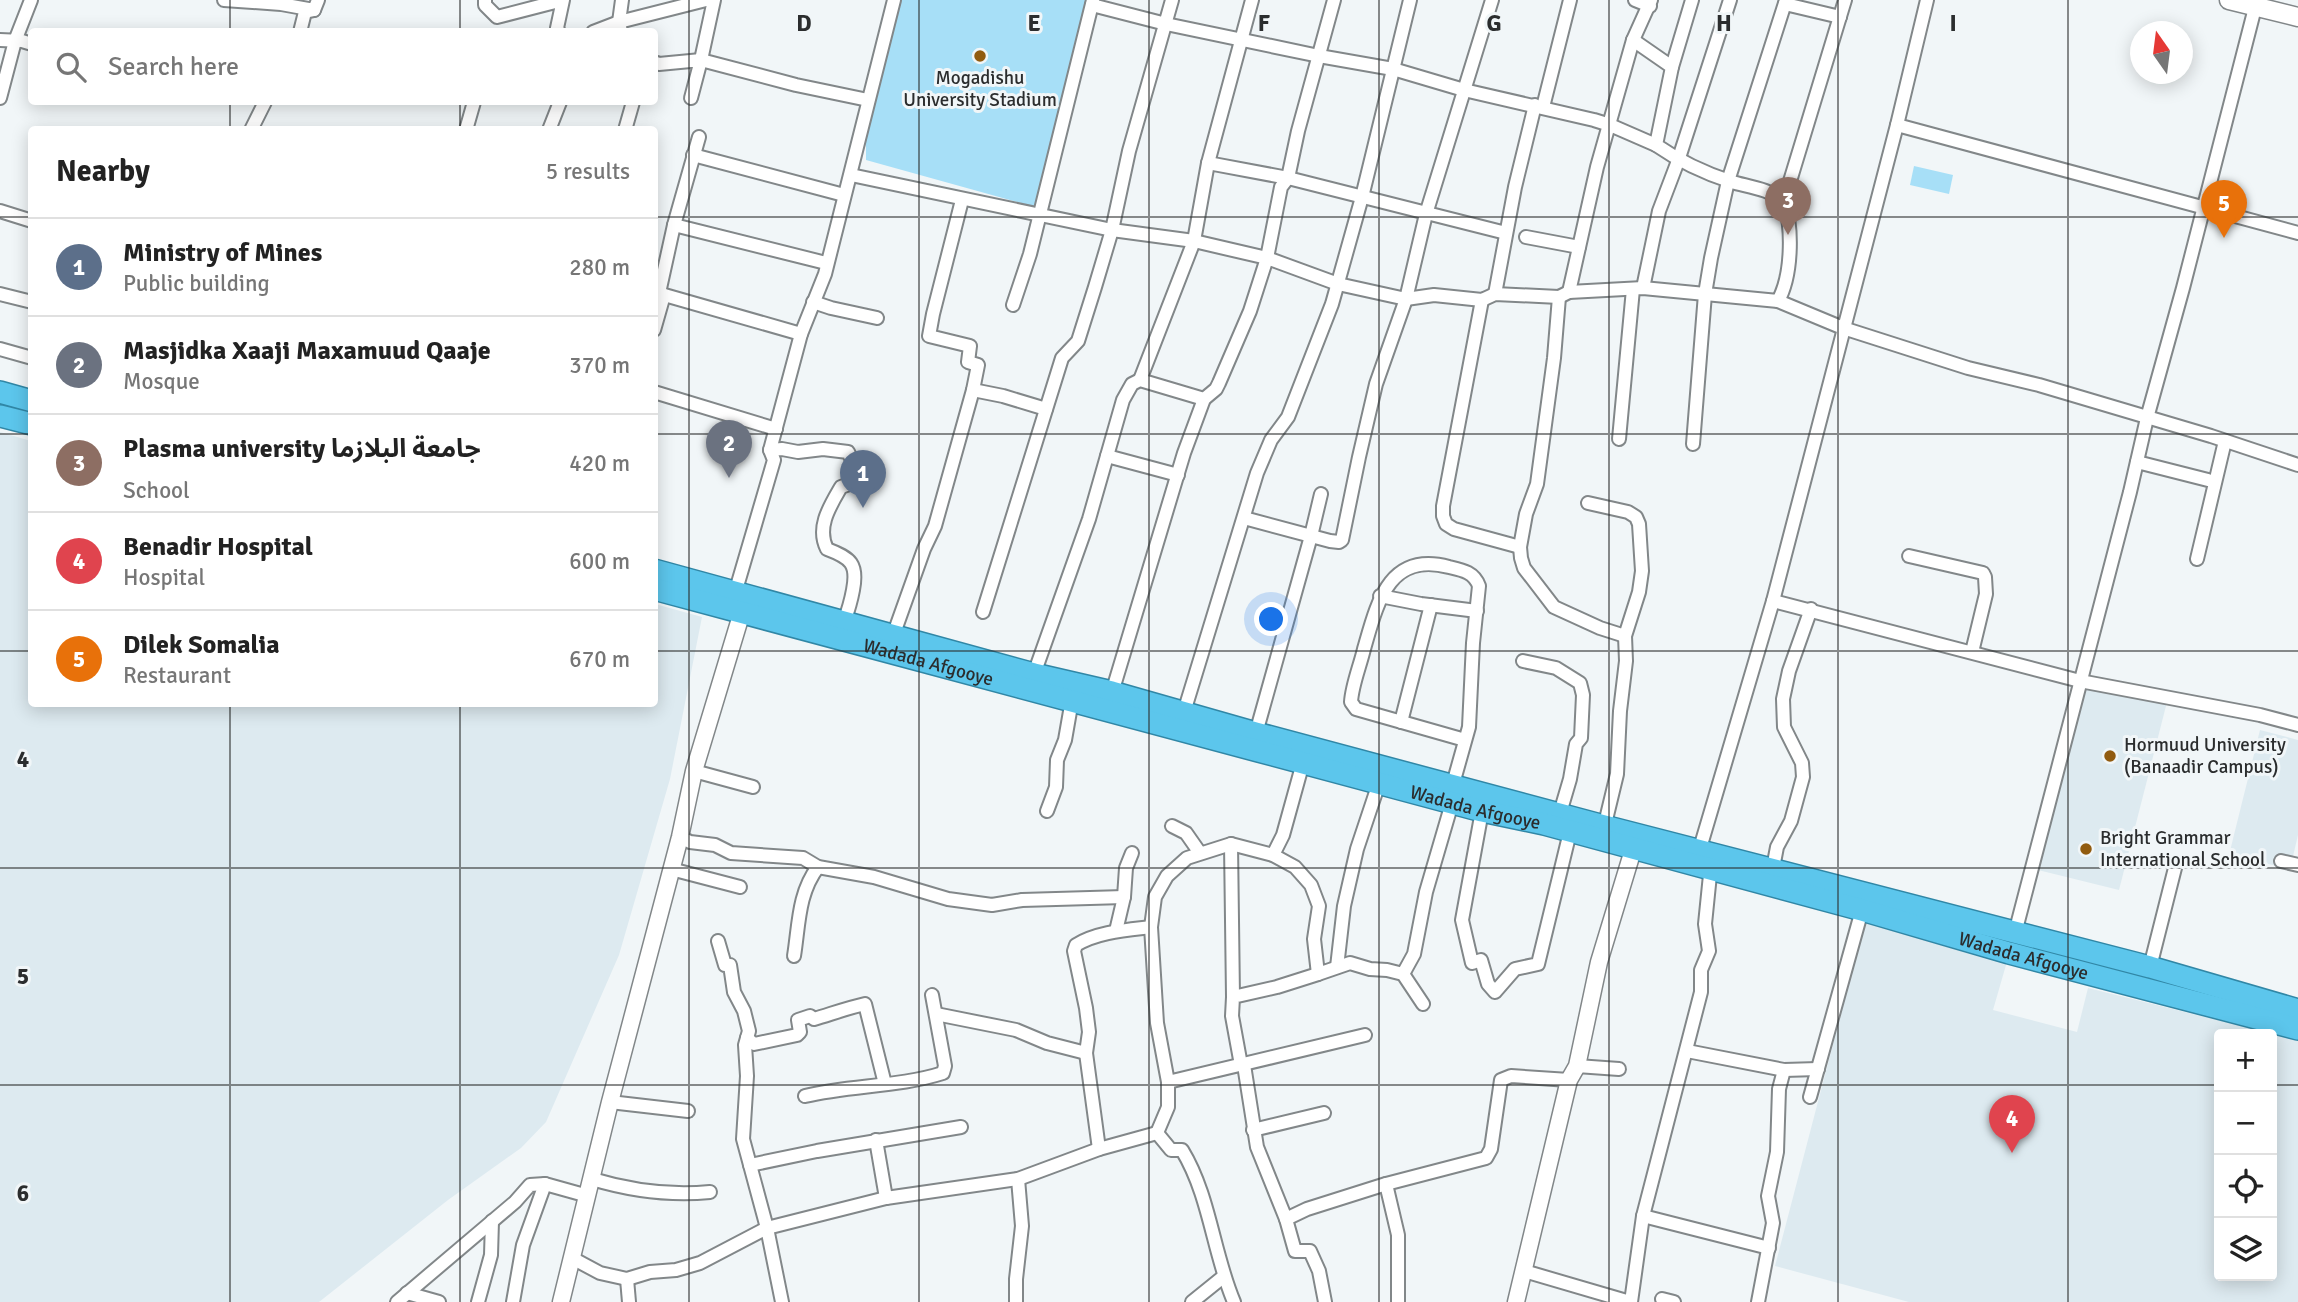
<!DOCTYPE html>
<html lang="en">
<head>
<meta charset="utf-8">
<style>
	:root { --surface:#fff; --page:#f6f6f6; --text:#222; --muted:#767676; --line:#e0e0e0; --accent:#2563eb }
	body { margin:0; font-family:Signika,"Noto Sans Arabic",sans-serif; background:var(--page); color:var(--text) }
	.controls { position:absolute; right:21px; bottom:21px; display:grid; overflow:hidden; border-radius:7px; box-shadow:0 4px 18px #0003 }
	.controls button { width:63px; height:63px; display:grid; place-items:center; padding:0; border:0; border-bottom:2px solid var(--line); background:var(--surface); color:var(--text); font:35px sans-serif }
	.compass { position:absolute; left:2130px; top:21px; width:63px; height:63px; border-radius:50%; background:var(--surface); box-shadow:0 4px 18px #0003; rotate:346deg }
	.you { position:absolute; left:1272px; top:620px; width:24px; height:24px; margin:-18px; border:5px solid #fff; border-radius:50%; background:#1a73e8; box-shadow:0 0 0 10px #1a73e833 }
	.badge { display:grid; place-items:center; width:46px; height:46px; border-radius:50%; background:var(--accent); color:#fff; font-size:23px; font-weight:700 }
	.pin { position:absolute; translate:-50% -58px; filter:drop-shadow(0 2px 4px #0008) }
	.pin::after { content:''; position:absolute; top:37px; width:24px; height:21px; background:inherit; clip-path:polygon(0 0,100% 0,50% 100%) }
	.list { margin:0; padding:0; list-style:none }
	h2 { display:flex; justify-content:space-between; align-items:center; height:91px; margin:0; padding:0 28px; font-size:30px }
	h2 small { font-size:23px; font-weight:400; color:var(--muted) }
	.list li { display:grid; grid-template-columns:46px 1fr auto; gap:21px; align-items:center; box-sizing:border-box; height:98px; padding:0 28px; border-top:2px solid var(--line) }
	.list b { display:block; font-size:26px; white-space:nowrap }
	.list p { margin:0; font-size:23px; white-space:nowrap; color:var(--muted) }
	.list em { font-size:23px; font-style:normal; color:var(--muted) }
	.icon { flex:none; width:38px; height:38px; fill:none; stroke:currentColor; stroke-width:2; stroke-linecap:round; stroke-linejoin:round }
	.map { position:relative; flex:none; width:2298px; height:1302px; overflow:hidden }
	.search { position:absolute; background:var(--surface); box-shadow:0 4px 18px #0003; left:28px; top:28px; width:630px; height:77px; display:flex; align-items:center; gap:18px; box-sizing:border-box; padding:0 24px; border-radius:7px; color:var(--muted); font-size:26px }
	.panel { position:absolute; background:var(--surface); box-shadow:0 4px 18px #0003; left:28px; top:126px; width:630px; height:581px; border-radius:7px }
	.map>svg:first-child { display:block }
</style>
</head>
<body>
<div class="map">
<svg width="2298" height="1302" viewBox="0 0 2298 1302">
	<rect width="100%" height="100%" fill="#f1f6f8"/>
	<g fill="#ddeaf0" fill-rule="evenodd">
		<path d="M 0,432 L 31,441 L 32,704 L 654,704 L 655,604 L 702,617 L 670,779 L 619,955 L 546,1122 L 521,1148 L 448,1200 L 319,1302 L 0,1302 Z"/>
		<path d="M 2084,686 L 2167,702 L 2119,890 L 2038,870 Z"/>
		<path d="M 2260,730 L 2298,740 L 2298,835 L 2290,869 L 2229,855 Z"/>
		<path d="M 1865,922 L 2006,965 L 1993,1010 L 2077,1032 L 2088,988 L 2298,1040 L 2298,1302 L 1909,1302 L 1775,1266 ZM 2272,1034 L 2272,1276 L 2219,1276 L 2219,1034 Z"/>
	</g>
	<g fill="#a7dff7">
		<path d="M 901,0 L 1088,0 L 1039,208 L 866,160 L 866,147 L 864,138 Z"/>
		<path d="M 1914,166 L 1953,175 L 1949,194 L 1910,185 Z"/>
	</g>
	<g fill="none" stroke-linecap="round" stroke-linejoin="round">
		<g stroke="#828789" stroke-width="16">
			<g id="minor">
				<path d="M 224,0 L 281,4 L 314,10 L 318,0"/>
				<path d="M 485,0 L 485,5 L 497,17 L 563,0 L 557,28 L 559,32"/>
				<path d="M 714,0 L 701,60 L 796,85 L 868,100"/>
				<path d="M 1635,0 L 1650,6"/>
				<path d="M 1785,4 L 1840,17"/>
				<path d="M 1092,5 L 1166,24 L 1319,56 L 1393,69 L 1464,90 L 1594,120 L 1610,125 L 1656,145"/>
				<path d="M 300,32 L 305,12 L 314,10"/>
				<path d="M 593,32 L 619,22 L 706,0"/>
				<path d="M 621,32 L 619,22 L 622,0"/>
				<path d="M 0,40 L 22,41 L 32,44"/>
				<path d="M 1633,40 L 1672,67 L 1656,145 C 1679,161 1704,173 1732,182 C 1750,187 1769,189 1784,201 C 1793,229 1792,276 1778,301"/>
				<path d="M 654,62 L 659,64 L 701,60 L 691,98"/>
				<path d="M 1672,67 L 1692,0"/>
				<path d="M 0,98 L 15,41 L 31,0"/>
				<path d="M 1543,107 L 1570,0"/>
				<path d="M 1897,125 L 2298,233"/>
				<path d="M 251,130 L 265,102"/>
				<path d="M 466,130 L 474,102"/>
				<path d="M 549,130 L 560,102"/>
				<path d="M 625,130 L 633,102"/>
				<path d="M 693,155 L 844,195"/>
				<path d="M 1208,163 L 1288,178 L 1506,233"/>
				<path d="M 851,175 L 1112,230 L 1194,241 L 1267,258 L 1338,284 L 1406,299 L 1434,295 L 1482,300 L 1495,294 L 1559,297 L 1569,292 L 1643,288 L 1778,301 L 1843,328 L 1968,368 L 2039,385 L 2211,436 L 2298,465"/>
				<path d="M 1784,201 L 1845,0"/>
				<path d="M 0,211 L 32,221"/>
				<path d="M 674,225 L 826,263"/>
				<path d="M 1526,237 L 1579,247"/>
				<path d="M 1643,288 L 1659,211 L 1678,161 L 1730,0"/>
				<path d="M 654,292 L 801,334"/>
				<path d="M 1569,292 L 1597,167 L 1633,40 L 1651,0"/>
				<path d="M 659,293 L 674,225 L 699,137"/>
				<path d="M 0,294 L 32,302"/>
				<path d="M 1495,294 L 1515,187 L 1535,105"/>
				<path d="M 1559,297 L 1554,358 L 1537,484 L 1526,514 L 1520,547 L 1521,558 L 1524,568 L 1554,607 L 1600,628 L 1625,636"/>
				<path d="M 1482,300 L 1443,506 L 1443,516 L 1446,524 L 1454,529 L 1520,547"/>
				<path d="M 813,302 L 831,308 L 877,318"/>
				<path d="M 1013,305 L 1030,254 L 1093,0"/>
				<path d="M 654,330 L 664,295"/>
				<path d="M 0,349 L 32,358"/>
				<path d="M 1140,380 L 1194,241 L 1208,163 L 1252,0"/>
				<path d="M 973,390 L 1003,396 L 1046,409"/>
				<path d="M 654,392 L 776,429"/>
				<path d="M 1619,439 L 1633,289"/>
				<path d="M 1693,444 L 1705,294 L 1711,258 L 1728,181 L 1786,0"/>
				<path d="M 770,450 L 782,449 L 798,452 L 823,449 L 848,452 L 854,464 L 852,483 L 841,487 C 830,506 816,527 827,549 C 851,558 858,564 853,590 C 851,601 848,611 844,622"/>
				<path d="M 1107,456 L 1178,475"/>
				<path d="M 2137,462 L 2208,480"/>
				<path d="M 1588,503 L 1628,512 L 1636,517 L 1639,524 L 1642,571 L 1639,592 L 1625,636 L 1626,661 L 1620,711 L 1617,774 L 1603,832"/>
				<path d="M 1244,518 L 1330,541 L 1339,542 L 1342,540 L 1359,457 L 1376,384 L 1406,299 L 1426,214 L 1492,0"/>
				<path d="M 1909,556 L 1983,573 L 1985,577 L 1986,594 L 1972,652"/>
				<path d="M 2197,559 L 2225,441"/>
				<path d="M 1380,596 L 1421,604 L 1477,611"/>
				<path d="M 731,597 L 732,592 L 738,583 L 774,460 L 770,450 L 801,334 L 825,274 L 894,0"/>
				<path d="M 1773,601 L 2080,681 L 2260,715 L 2298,725"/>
				<path d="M 983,612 L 1062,358 L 1078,341 L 1095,287 L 1112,230 L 1129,151 L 1172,0"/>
				<path d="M 893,636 L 924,549 L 935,526 L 973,390 L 978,365 L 968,362 L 970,346 L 929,336 L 933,314 L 962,200"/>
				<path d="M 1523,661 L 1556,668 L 1580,683 L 1583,695 L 1581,738 L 1576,744 L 1570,779 L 1560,813"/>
				<path d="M 1034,679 L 1034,674 L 1089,519 L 1123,400 L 1132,384 L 1140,380 L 1204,399 L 1216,389 L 1219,383 L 1250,311 L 1267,258 L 1281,187 L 1288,178 L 1298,131 L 1334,0"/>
				<path d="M 1111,696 L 1184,453 L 1204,399"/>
				<path d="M 1184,712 L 1257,473 L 1271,440 L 1288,417 L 1332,304 L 1362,197 L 1410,0"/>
				<path d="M 1401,722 L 1431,605"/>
				<path d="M 1256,733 L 1311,536 L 1321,494"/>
				<path d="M 694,771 L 753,787"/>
				<path d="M 1047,811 L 1056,787 L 1057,760 L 1065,740 L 1072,700"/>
				<path d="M 1482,811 L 1462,920 L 1472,963 L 1481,960 L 1488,984 L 1495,992 L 1515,969 L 1538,964 L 1570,832"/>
				<path d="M 1172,826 L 1186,833 L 1200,853"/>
				<path d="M 680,837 L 690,842 L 715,845 L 731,853 L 803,858 L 818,867 L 874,877 L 948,899 L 992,905 L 1022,900 L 1124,897"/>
				<path d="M 1231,844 L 1233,997"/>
				<path d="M 1273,855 L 1283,835 L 1304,759"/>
				<path d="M 1698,855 L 1773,601 L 1897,125 L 1927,0"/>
				<path d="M 2281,861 L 2298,865"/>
				<path d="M 1773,868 L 1777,847 L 1791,821 L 1803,777 L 1802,763 L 1784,727 L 1783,699 L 1789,671 L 1811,609"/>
				<path d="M 671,869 L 740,887"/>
				<path d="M 1116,931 L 1124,897 L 1126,868 L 1132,853"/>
				<path d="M 2015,933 L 2130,492 L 2147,418 L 2183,288 L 2257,0"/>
				<path d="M 718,941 L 725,965 L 730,965 L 734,992 L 744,1011 L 749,1031 L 745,1045 L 747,1076 L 743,1139 L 767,1228 L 782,1302"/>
				<path d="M 794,956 C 799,925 798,893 818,867"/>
				<path d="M 1337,967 L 1344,906 L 1357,849 L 1379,783"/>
				<path d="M 2150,967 L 2176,864"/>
				<path d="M 1403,974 L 1414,954 L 1426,892 L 1452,803 L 1453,784 L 1469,727 L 1473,643 L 1479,586 C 1474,572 1462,570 1449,567 C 1388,551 1377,604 1364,649 C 1360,666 1352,685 1351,702 L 1356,709 L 1465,740"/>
				<path d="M 936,1014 L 1016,1030 L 1047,1043 L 1086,1053"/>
				<path d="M 747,1038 L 754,1044 L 797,1035 L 800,1032 L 798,1020 L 810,1016 L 814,1019 C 831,1014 847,1008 865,1004 L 885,1084"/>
				<path d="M 1687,1051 L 1784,1070 L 1818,1069"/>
				<path d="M 1241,1065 L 1232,1016 L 1233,997 L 1277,987 L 1318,974"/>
				<path d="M 1244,1065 L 1257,1147 L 1286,1219 L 1307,1209 L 1386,1184 L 1486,1158 L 1491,1149 L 1501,1080 L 1511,1076 L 1569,1080"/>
				<path d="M 1577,1066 L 1619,1069"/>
				<path d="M 1168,1082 L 1365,1035"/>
				<path d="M 805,1096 C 850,1085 899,1087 943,1073 L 945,1066 L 932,995"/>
				<path d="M 1810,1097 L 1862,910"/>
				<path d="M 610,1102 L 688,1111"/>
				<path d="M 1253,1130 L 1324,1113"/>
				<path d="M 1157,1133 L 1168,1107 L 1168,1082 L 1157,1023 L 1151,927 L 1155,897 L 1167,876 L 1187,858 L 1231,844 L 1273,855 L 1295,867 L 1311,885 L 1319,906 L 1314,939 L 1318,974 L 1350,963 L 1370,969 L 1387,970 L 1403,974 L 1423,1004"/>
				<path d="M 1157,1133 L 1171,1150 L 1182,1150 C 1210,1196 1213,1253 1234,1302"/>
				<path d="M 876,1140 L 886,1198"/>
				<path d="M 1099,1149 L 1086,1053 L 1089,1032 L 1086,1008 L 1074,951 L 1076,945 C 1097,932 1126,930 1151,927"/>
				<path d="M 750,1165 L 817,1151 L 961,1127"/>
				<path d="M 592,1179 C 632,1191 669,1196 710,1192"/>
				<path d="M 1386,1184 L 1398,1235 L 1398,1302"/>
				<path d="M 1643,1216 L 1769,1248"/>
				<path d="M 1286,1219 L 1295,1251 L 1310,1251 L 1319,1271 L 1325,1302"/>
				<path d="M 572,1258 L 600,1273 L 627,1279 L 650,1272 L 676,1270 L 700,1263 L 767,1228 L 886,1198 L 1018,1179 L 1099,1149 L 1157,1133"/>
				<path d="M 1524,1271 L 1630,1302"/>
				<path d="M 627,1279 L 629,1302"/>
				<path d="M 407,1293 L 439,1302"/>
				<path d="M 1662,1299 L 1674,1302"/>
				<path d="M 397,1302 L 515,1202 L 530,1185 L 545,1184 L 588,1196"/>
				<path d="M 478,1302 L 491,1255 L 492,1221"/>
				<path d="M 513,1302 L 523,1245 L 545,1184"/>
				<path d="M 1016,1302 L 1016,1279 L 1022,1226 L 1018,1179"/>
				<path d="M 1192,1302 L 1223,1277"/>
				<path d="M 1631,1302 L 1643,1216 L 1701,992 L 1701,970 L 1709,951 L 1705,924 L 1711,865"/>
				<path d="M 1758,1302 L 1773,1223 L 1768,1196 L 1777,1152 L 1779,1089 L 1784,1070"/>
			</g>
		</g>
		<g stroke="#828789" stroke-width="19">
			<g id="tertiary">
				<path d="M 561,1302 L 610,1102 L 680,837 L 694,771 L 742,612 L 743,604"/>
				<path d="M 1516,1302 L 1569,1080 L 1577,1066 L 1599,962 L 1633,850"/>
			</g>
		</g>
		<g stroke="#828789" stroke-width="21">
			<path id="secondary" d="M 2229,0 L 2298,17"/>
		</g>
		<g stroke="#3187a6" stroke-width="24">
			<g id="trunk">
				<path d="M 0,392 L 32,401"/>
				<path d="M 0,416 L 32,424"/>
				<path d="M 654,570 L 1034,674 L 1112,692 L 1256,733 L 1604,826 L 2150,967 L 2298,1010"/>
				<path id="s1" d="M 654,589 L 1482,811 L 1544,824 L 1862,910 L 2009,953 L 2298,1029"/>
			</g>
		</g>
		<use href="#minor" stroke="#fff" stroke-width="12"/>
		<use href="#tertiary" stroke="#fff" stroke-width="16"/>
		<use href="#secondary" stroke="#fff" stroke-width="18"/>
		<use href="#trunk" stroke="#5cc6ec" stroke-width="21"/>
	</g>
	<path fill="none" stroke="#2b2d2e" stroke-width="2" stroke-opacity="0.55" d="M 230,0 L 230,32M 460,0 L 460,32M 689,0 L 689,1302M 919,0 L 919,1302M 1149,0 L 1149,1302M 1379,0 L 1379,1302M 1609,0 L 1609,1302M 1838,0 L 1838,1302M 2068,0 L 2068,1302M 230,102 L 230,130M 460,102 L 460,130M 0,217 L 32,217M 654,217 L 2298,217M 0,434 L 32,434M 654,434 L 2298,434M 0,651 L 32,651M 654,651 L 2298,651M 230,704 L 230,1302M 460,704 L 460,1302M 0,868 L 2298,868M 0,1085 L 2219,1085M 2272,1085 L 2298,1085"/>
	<g fill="#915b0f" stroke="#f1f6f8" stroke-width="2.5">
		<circle cx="980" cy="56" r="7"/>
		<circle cx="2110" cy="756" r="7"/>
		<circle cx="2086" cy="849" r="7"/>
	</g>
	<g text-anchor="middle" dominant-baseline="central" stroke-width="6" stroke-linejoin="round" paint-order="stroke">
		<g font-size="19" fill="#2b2d2e" stroke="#f1f6f8" text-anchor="start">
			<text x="980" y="78" text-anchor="middle">Mogadishu<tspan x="980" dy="22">University Stadium</tspan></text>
			<text x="2124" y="745">Hormuud University<tspan x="2124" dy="22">(Banaadir Campus)</tspan></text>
			<text x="2100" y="838">Bright Grammar<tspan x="2100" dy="22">International School</tspan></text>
		</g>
		<g font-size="19" fill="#2b2d2e" stroke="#f1f6f8">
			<text stroke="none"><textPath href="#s1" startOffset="284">Wadada Afgooye</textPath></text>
			<text stroke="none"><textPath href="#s1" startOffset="850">Wadada Afgooye</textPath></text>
			<text stroke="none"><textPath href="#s1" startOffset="1418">Wadada Afgooye</textPath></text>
		</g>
	</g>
	<g font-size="23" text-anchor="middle" font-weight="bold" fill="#2b2d2e" stroke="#f1f6f8" stroke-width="6" stroke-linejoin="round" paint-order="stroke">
		<text x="804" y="31">D</text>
		<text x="1034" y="31">E</text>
		<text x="1264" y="31">F</text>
		<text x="1494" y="31">G</text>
		<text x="1724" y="31">H</text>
		<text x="1953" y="31">I</text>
		<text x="23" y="767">4</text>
		<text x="23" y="984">5</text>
		<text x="23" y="1201">6</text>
	</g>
</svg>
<div class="controls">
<button>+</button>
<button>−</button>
<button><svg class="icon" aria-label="locate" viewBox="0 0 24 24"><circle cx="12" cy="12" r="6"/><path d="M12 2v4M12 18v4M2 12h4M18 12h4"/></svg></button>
<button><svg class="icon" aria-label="layers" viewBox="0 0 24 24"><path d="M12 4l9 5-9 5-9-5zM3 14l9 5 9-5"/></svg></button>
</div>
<svg class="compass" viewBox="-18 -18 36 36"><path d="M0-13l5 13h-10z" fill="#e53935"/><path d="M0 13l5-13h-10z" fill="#767676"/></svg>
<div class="you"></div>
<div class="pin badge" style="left:863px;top:508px;background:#5c6f8a">1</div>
<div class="pin badge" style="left:729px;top:478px;background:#6b7280">2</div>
<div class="pin badge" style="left:1788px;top:235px;background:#8d6e63">3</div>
<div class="pin badge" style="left:2012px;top:1153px;background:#e0444e">4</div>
<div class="pin badge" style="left:2224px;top:238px;background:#e8710a">5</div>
<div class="search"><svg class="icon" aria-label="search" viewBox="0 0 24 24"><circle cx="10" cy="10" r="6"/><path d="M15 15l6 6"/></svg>Search here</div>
<section class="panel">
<h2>Nearby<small>5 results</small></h2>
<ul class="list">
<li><span class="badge" style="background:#5c6f8a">1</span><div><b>Ministry of Mines</b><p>Public building</p></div><em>280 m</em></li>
<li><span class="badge" style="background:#6b7280">2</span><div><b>Masjidka Xaaji Maxamuud Qaaje</b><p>Mosque</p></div><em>370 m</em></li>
<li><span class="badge" style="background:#8d6e63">3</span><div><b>Plasma university جامعة البلازما</b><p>School</p></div><em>420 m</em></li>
<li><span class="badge" style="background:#e0444e">4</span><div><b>Benadir Hospital</b><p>Hospital</p></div><em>600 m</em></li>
<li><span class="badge" style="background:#e8710a">5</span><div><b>Dilek Somalia</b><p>Restaurant</p></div><em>670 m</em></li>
</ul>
</section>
</div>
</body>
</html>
